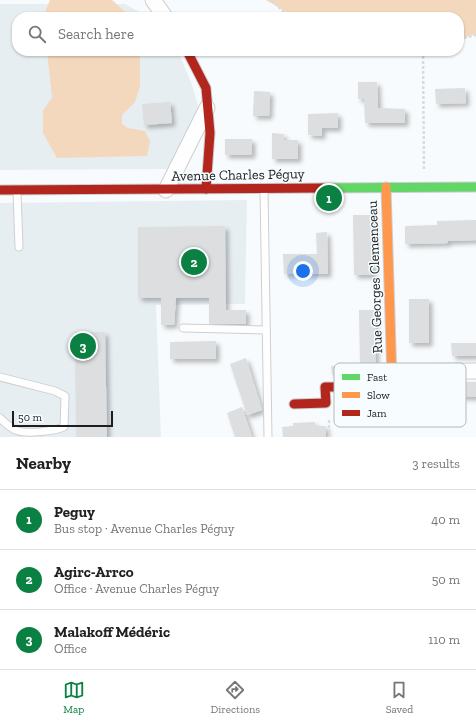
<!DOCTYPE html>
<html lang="en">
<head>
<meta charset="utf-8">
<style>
	:root { --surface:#fff; --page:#f6f6f6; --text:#222; --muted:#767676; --line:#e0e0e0; --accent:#0b8043 }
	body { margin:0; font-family:"Zilla Slab",serif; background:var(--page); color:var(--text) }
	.scale { position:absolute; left:12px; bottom:10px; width:101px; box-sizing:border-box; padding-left:4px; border:2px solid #1c1e1f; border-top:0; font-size:11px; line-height:14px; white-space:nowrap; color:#1c1e1f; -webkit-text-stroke:3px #f7fcfe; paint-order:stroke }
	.you { position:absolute; left:303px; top:271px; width:14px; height:14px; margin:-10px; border:3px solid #fff; border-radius:50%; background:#1a73e8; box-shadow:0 0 0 6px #1a73e833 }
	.badge { display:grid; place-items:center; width:26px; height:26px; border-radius:50%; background:var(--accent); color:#fff; font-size:13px; font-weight:700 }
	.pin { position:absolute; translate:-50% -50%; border:2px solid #fff; box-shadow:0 1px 4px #0006 }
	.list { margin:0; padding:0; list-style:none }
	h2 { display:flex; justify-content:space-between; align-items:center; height:52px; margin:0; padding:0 16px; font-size:17px }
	h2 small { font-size:13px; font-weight:400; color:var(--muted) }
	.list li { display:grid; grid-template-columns:26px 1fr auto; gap:12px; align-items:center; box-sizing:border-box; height:60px; padding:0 16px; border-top:1px solid var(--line) }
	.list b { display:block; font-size:15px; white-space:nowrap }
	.list p { margin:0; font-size:13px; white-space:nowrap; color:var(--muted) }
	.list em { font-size:13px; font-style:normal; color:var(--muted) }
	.icon { flex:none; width:22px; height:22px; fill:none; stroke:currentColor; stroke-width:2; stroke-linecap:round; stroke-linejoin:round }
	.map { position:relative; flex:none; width:476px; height:437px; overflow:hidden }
	.search { position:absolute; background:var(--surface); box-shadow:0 1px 3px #0004; left:12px; right:12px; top:12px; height:44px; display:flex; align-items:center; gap:10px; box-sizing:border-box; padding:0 14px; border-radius:16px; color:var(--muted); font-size:15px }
	.sheet { height:232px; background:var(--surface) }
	nav { display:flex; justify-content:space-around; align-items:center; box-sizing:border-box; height:56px; border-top:1px solid var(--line); background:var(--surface); font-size:11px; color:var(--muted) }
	nav a { display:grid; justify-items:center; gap:2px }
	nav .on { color:var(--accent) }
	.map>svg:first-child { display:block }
</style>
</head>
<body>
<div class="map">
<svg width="476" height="437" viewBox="0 0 476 437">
	<defs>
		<filter id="shadow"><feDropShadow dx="3.5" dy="3.5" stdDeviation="2" flood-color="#0004"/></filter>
	</defs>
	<rect width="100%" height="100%" fill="#f8fbfd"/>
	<g fill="#e7eef2">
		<path d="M 0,4 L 125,4 L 149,17 L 17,17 L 17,51 L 178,51 L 192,85 L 198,105 L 198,113 L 170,169 L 0,170 Z"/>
		<path d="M 247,200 L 245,304 L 156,305 L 161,437 L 0,437 L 0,203 Z"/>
	</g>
	<g fill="#f4d8bd">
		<path d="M 50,0 L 112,0 L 131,17 L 43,17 Z"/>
		<path d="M 266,0 L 476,0 L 476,34 L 459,39 L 459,17 L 295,17 Z"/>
		<path d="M 47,51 L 140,51 L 140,87 L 135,102 L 122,115 L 122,124 L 128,128 L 145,131 L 150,141 L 147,156 L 57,158 L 43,133 L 43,110 L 52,98 Z"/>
	</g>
	<g fill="#dcdedf" filter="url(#shadow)">
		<path d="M 358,82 L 377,82 L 378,108 L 405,109 L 405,123 L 365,123 L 364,99 L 358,99 Z"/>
		<path d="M 465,88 L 466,103 L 436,104 L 435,89 Z"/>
		<path d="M 254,91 L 270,92 L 269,116 L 253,116 Z"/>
		<path d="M 170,102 L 172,123 L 144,125 L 142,104 Z"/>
		<path d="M 338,113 L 338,128 L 322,128 L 322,136 L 308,135 L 308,114 Z"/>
		<path d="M 272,133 L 284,134 L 283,140 L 298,140 L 298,159 L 272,159 Z"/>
		<rect x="225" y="139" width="27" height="16"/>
		<path d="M 353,215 L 372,215 L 373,275 L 354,275 Z"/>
		<path d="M 476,220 L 476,240 L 448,241 L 448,243 L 405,244 L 405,226 L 437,225 L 437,221 Z"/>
		<path d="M 225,226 L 226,310 L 246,310 L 246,324 L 209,324 L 209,298 L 176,298 L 174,325 L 161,325 L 161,298 L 138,298 L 138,227 Z"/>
		<path d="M 327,232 L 328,274 L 284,274 L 283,254 L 317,254 L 316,233 Z"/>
		<rect x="409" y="299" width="20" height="44"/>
		<path d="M 359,310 L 375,310 L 376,375 L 332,375 L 331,366 L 360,366 Z"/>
		<path d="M 75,332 L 105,332 L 107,437 L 76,437 Z"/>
		<path d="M 216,341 L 216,359 L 170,359 L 170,342 Z"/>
		<path d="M 451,343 L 476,343 L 476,356 L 452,356 Z"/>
		<path d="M 246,358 L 262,410 L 247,415 L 230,364 Z"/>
		<path d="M 437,381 L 476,382 L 476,397 L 437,396 L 437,399 L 405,400 L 404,386 L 437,386 Z"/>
		<path d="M 242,407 L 252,437 L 235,437 L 227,413 Z"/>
		<path d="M 315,422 L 315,426 L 326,426 L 326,437 L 283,437 L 282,427 L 293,426 L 293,423 Z"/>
	</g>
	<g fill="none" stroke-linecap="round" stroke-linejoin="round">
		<g stroke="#cdcfd0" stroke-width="9">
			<g id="lane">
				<path d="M 264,189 L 268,437"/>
				<path d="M 17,192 L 19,247"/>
				<path d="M 183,328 L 266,330"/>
				<path d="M 0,377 L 55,391 L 65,396 L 64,427 C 55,431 28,434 18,431 C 11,429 5,423 0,418"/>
			</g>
		</g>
		<g stroke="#cdcfd0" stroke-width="17">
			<g id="street">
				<path d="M 153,0 L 165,17"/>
				<path d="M 166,190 L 207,108"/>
				<path d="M 392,372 L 476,371"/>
			</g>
		</g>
		<g stroke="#cdcfd0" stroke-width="11">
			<path id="fast" d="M 322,188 L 476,187"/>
		</g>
		<g stroke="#cdcfd0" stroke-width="11">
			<path id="slow" d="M 386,187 L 393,413"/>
		</g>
		<g stroke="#cdcfd0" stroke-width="11">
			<g id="jam">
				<path d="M 187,51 L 206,88 L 210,133 L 206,189"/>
				<path d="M 0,190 L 322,188"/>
				<path d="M 294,404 L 326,403 L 325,387 L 392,387"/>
			</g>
		</g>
		<g stroke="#dadcdc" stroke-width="2.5" stroke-dasharray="3 2" stroke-linecap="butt">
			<path d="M 271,0 L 285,13 L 294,17"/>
			<path d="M 459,39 L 476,35"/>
			<path d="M 423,51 L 424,170"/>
			<path d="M 329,420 L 329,437"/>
		</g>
		<use href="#lane" stroke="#fefeff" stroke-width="7"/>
		<use href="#street" stroke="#fefeff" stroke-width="15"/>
		<use href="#fast" stroke="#63d668" stroke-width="9"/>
		<use href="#slow" stroke="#ff974d" stroke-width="9"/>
		<use href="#jam" stroke="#b3261e" stroke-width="9"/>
	</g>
	<g text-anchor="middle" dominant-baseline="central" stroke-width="3" stroke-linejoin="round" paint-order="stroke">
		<g font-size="14" fill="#1c1e1f" stroke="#f7fcfe">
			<text transform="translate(238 175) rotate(-1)">Avenue Charles Péguy</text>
			<text transform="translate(375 277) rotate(-92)">Rue Georges Clemenceau</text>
		</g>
	</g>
	<rect x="334" y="363" width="132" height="64" rx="6" fill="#f7fcfe" stroke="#b5b9bb" stroke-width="1"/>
	<rect x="342" y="374" width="18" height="6" fill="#63d668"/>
	<rect x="342" y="392" width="18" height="6" fill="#ff974d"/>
	<rect x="342" y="410" width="18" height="6" fill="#b3261e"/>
	<g font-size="11" fill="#1c1e1f">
		<text x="367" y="381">Fast</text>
		<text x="367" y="399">Slow</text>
		<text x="367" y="417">Jam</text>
	</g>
</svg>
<div class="scale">50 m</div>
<div class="you"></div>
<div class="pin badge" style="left:329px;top:198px">1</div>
<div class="pin badge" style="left:194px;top:262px">2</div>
<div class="pin badge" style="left:83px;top:346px">3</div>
<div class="search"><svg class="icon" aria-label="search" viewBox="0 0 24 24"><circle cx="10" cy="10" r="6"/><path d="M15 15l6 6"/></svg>Search here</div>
</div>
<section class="sheet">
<h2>Nearby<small>3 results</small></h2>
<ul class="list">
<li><span class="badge">1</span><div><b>Peguy</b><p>Bus stop · Avenue Charles Péguy</p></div><em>40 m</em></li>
<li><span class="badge">2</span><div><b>Agirc-Arrco</b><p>Office · Avenue Charles Péguy</p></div><em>50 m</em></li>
<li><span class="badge">3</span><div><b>Malakoff Médéric</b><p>Office</p></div><em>110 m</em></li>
</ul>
</section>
<nav>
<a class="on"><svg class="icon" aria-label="map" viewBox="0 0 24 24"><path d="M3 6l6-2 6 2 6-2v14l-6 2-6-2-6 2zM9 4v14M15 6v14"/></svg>Map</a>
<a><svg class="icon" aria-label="directions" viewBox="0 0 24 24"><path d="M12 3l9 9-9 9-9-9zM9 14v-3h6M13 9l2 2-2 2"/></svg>Directions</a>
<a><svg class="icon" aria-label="saved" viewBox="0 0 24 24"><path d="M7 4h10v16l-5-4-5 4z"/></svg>Saved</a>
</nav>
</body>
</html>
